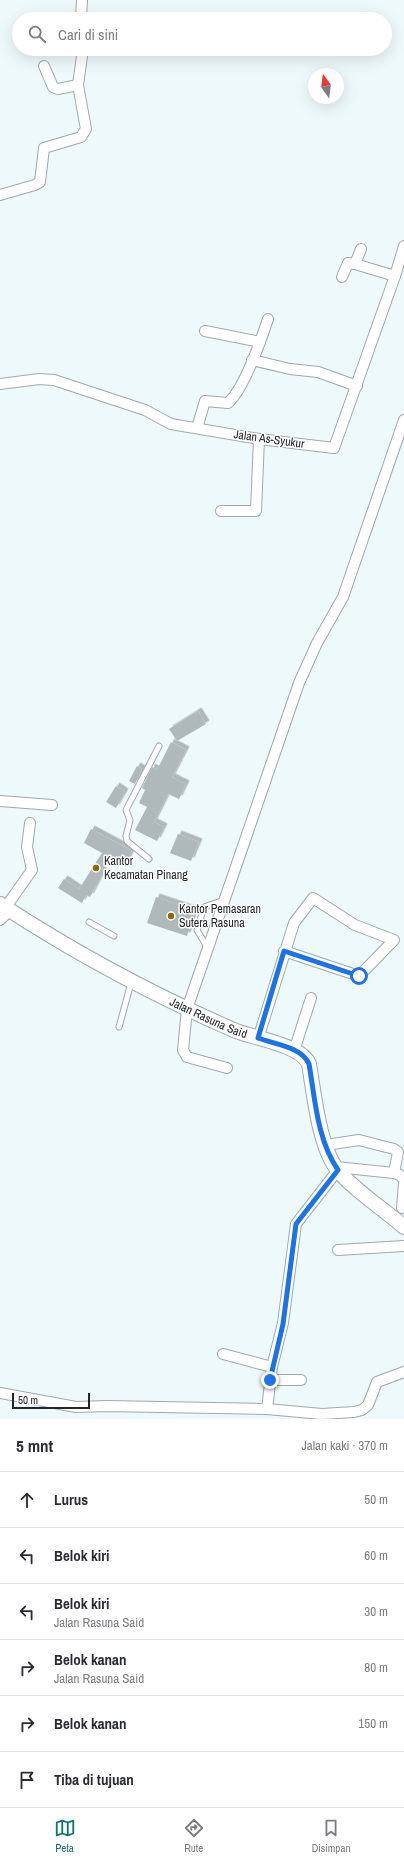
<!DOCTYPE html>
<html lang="id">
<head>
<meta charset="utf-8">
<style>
	:root { --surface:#fff; --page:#f7f7f7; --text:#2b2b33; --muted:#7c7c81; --line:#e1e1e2; --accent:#0f766e }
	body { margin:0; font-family:"Archivo Narrow",sans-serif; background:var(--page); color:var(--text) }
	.compass { position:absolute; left:308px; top:68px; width:36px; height:36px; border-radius:50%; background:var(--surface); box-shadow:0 4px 16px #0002; rotate:346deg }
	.scale { position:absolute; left:12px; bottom:10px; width:78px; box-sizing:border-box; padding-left:4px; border:2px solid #232728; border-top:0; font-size:11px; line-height:14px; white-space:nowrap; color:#232728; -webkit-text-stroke:3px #fff; paint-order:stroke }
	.stop { position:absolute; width:12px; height:12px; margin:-9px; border:3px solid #1a73e8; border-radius:50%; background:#fff }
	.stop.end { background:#1a73e8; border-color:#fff; box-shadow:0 1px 4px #0008 }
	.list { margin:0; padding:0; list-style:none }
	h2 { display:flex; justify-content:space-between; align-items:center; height:52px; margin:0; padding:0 16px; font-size:17px }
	h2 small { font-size:13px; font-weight:400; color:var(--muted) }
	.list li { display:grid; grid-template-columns:26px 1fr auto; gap:12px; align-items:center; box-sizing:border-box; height:56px; padding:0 16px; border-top:1px solid var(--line) }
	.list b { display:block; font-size:15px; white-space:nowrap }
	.list p { margin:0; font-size:13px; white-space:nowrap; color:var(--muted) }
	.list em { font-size:13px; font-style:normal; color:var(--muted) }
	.icon { flex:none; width:22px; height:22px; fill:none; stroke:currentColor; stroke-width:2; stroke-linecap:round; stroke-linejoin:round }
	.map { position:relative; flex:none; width:404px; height:1419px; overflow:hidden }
	.search { position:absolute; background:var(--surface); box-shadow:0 4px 16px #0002; left:12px; right:12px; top:12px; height:44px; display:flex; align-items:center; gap:10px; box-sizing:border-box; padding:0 14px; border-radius:22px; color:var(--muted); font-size:15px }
	.sheet { height:388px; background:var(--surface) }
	nav { display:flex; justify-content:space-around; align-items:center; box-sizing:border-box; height:56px; border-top:1px solid var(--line); background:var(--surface); font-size:11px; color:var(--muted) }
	nav a { display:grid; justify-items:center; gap:2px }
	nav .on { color:var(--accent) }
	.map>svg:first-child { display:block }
</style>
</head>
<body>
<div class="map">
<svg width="404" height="1419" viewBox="0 0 404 1419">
	<defs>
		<filter id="shadow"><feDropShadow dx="3.5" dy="-3.5" stdDeviation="0" flood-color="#0004"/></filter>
	</defs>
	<rect width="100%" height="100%" fill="#eef9fb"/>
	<g fill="#afb8ba" filter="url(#shadow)">
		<path d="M 198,711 L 206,724 L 177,741 L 169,729 Z"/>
		<path d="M 171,742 L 186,750 L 172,777 L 186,784 L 179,799 L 168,794 L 154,822 L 164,827 L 157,841 L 135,830 L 147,807 L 139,803 L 145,790 L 142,788 L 152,767 L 157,770 Z"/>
		<path d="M 137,766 L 142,769 L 135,784 L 129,781 Z"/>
		<path d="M 116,786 L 125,792 L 116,808 L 106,802 Z"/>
		<path d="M 91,829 L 132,851 L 125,865 L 109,856 L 101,870 L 104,871 L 90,897 L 86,895 L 82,903 L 58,888 L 64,879 L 79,889 L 102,853 L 84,843 Z"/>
		<path d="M 178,834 L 199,842 L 191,861 L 170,853 Z"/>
		<path d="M 156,897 L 195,910 L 187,936 L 147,923 Z"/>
	</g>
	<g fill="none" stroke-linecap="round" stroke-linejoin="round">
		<g stroke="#9fa9ab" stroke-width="7">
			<g id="lane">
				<path d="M 149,859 L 127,841 L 126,836 L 130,820 L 126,810 L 159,746"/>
				<path d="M 89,922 L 114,936"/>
				<path d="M 207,947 L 197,930 L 204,907 L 224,900"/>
				<path d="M 119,1027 L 131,983"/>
			</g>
		</g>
		<g stroke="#9fa9ab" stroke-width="12">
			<g id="street">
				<path d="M 81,19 L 82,0"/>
				<path d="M 44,66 L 53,87 L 58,89 L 78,85"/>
				<path d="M 0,195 L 35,185 L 40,182 L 44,148 L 81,137 L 86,129 L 78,85 L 83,49"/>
				<path d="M 361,249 L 355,264 L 395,276"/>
				<path d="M 342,277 L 348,263 L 355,264"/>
				<path d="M 205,331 L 260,342"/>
				<path d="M 252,360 L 290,369 L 318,372 L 357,386"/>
				<path d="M 0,384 L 39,379 L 54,380 L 145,410 L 171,424 L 259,439 L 334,448 L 395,276 L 404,246"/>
				<path d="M 197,428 L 205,401 L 228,403 C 244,389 261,340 268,319"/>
				<path d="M 221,511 L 256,511 L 259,439"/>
				<path d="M 0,801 L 52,805"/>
				<path d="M 5,908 L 32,870 L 27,847 L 30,823"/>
				<path d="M 0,920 L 9,911"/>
				<path d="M 258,1039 L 294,923 L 313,898 L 355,925 L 394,940 L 359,976 L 284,951"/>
				<path d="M 294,1051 L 311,998"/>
				<path d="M 227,1068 L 187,1057 L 183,1050 L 187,1009 L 299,683 L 317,643 L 343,597 L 404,420"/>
				<path d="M 326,1145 L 359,1140 L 394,1149 L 398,1152 L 394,1173"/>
				<path d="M 336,1167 L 394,1173 L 400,1175 L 404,1180"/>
				<path d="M 402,1208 L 404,1183"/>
				<path d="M 338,1250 L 404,1246"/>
				<path d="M 223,1354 L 272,1367"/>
				<path d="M 270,1380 L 301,1380"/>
				<path d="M 0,1393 L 76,1407 L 107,1406 L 267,1409 L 322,1414 L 354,1412 L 362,1410 L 368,1405 L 377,1382 L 404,1372"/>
				<path d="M 267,1409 L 272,1367 L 283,1323 L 296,1224 L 338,1170"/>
			</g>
		</g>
		<g stroke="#9fa9ab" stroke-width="16">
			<g id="secondary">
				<path id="s1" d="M 0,904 C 75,953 153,995 236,1031 C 254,1038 301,1045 309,1064 C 314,1093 319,1146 337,1169 C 352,1189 385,1210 404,1227"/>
			</g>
		</g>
		<use href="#lane" stroke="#fff" stroke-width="5"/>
		<use href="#street" stroke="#fff" stroke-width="10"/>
		<use href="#secondary" stroke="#fff" stroke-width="14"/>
	</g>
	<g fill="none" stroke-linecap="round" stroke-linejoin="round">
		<path stroke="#1a73e8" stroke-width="5" d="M 270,1380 L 283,1324 L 296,1224 L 338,1170 C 317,1140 315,1098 309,1064 C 302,1047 274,1044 258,1038 L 284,951 L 359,976"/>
	</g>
	<g fill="#8d690c" stroke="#fff" stroke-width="1.5">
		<circle cx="96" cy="868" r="4"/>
		<circle cx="171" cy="916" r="4"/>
	</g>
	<g text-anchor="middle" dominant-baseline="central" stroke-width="3" stroke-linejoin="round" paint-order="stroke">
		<g font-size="12" fill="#232728" stroke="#fff">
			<text transform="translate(269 439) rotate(8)">Jalan As-Syukur</text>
			<text stroke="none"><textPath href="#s1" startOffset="238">Jalan Rasuna Said</textPath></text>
		</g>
		<g font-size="12" fill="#232728" stroke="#fff" text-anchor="start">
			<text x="104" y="861">Kantor<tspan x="104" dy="14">Kecamatan Pinang</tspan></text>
			<text x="179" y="909">Kantor Pemasaran<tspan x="179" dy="14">Sutera Rasuna</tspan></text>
		</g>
	</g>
</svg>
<svg class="compass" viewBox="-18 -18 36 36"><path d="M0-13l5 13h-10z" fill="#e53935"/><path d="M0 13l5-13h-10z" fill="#7c7c81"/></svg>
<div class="scale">50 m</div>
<div class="stop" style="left:359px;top:976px"></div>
<div class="stop end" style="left:270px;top:1380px"></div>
<div class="search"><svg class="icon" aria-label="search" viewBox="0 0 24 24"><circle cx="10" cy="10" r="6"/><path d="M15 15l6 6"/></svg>Cari di sini</div>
</div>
<section class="sheet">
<h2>5 mnt<small>Jalan kaki · 370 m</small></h2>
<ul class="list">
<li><svg class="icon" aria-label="ahead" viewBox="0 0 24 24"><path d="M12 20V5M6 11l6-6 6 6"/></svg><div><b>Lurus</b></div><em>50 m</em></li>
<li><svg class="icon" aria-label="left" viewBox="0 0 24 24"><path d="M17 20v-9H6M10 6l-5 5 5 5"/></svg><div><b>Belok kiri</b></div><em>60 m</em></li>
<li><svg class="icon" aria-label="left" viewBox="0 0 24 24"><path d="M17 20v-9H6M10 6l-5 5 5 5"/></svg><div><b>Belok kiri</b><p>Jalan Rasuna Said</p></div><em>30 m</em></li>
<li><svg class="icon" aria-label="right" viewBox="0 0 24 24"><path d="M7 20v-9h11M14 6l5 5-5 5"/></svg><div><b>Belok kanan</b><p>Jalan Rasuna Said</p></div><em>80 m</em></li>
<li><svg class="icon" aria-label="right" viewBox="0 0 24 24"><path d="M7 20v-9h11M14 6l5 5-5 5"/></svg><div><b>Belok kanan</b></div><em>150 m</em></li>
<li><svg class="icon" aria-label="arrive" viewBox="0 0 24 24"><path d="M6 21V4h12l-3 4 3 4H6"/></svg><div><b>Tiba di tujuan</b></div></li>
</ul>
</section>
<nav>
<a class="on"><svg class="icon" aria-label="map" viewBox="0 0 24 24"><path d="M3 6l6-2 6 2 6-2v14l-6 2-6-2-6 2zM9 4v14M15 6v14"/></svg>Peta</a>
<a><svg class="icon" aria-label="directions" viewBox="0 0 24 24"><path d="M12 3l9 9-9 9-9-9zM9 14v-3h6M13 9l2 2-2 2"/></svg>Rute</a>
<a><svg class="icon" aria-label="saved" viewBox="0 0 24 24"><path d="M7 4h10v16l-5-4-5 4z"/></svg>Disimpan</a>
</nav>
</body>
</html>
